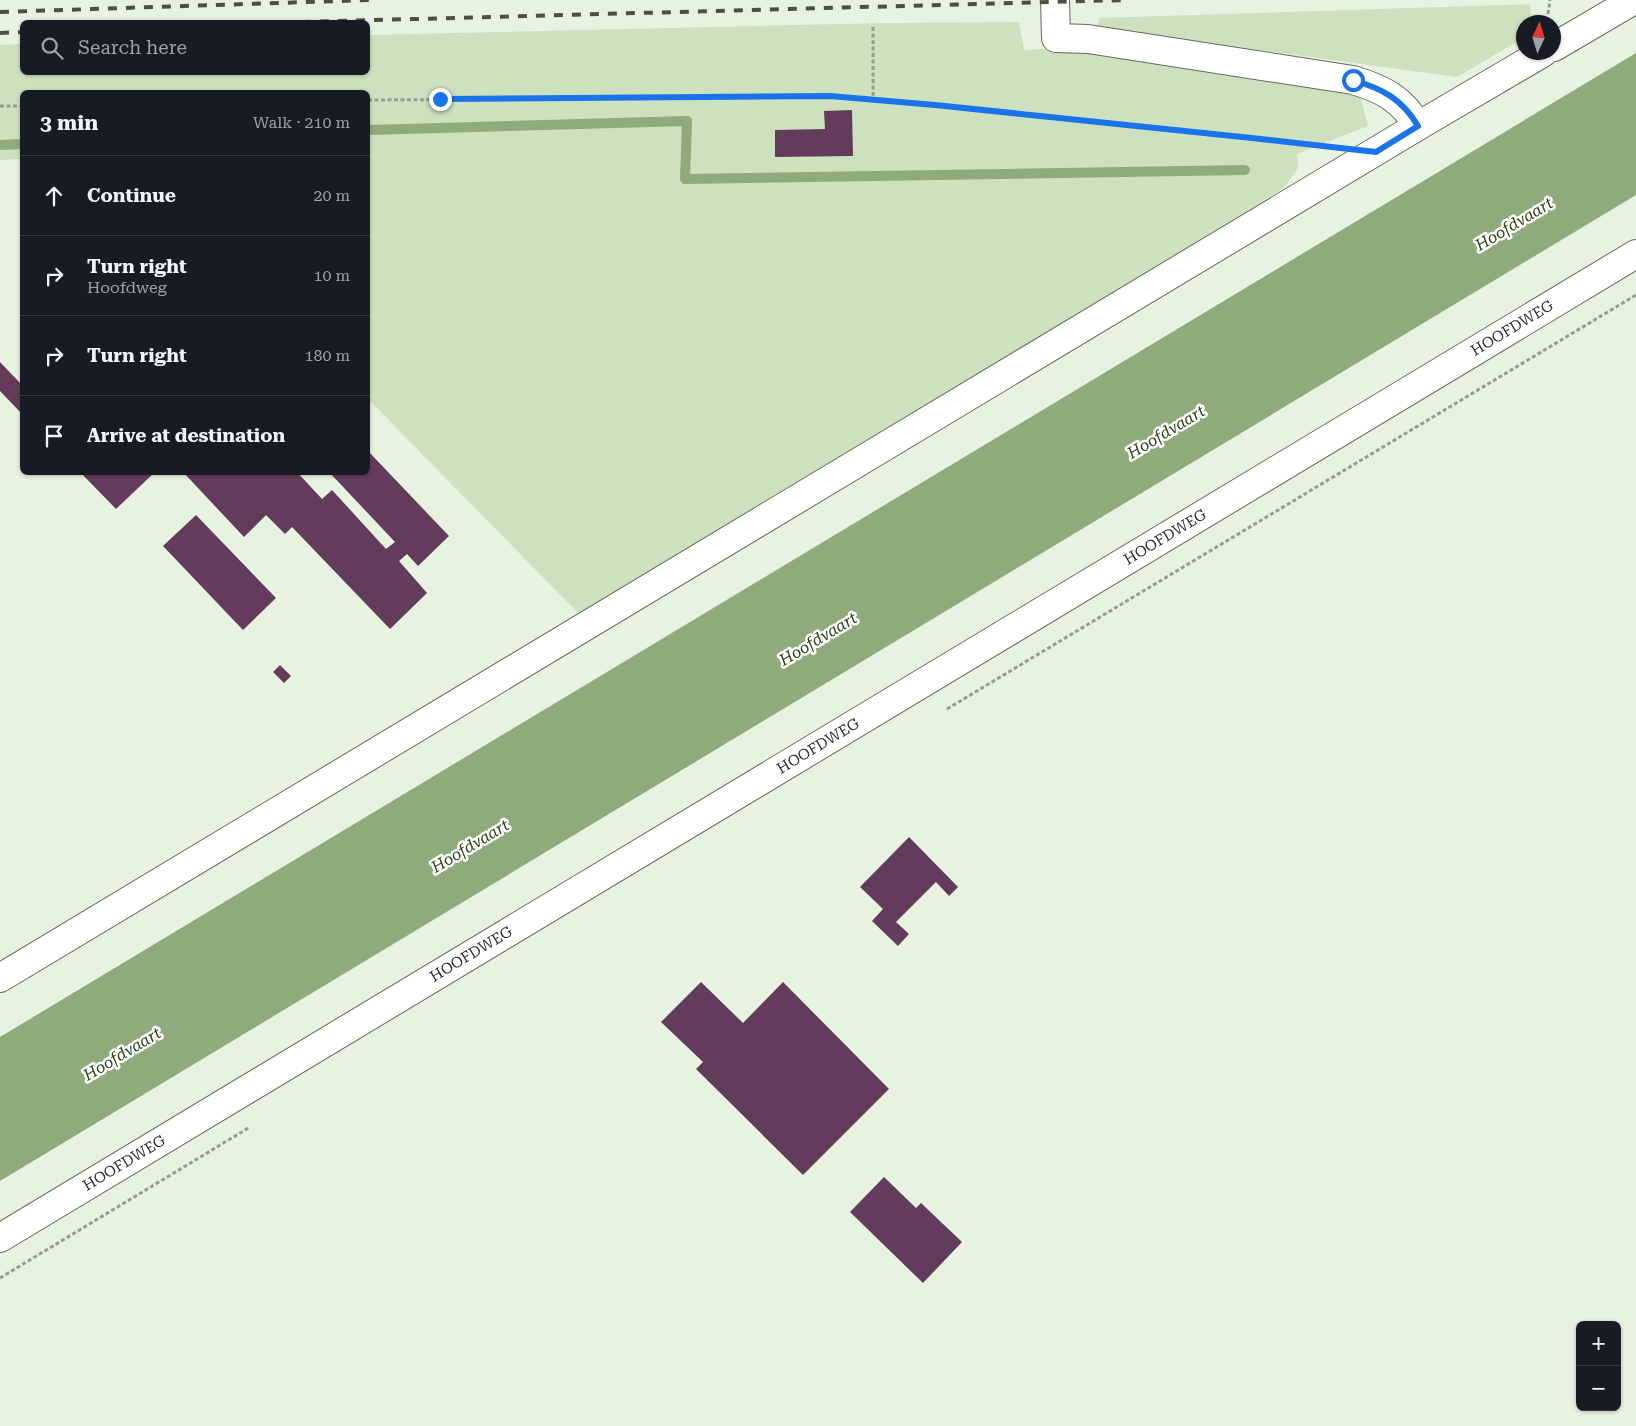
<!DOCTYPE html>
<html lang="en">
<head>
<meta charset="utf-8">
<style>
	:root { --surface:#171b24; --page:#20242c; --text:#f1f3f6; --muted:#9ea1a6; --line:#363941 }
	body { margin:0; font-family:"Roboto Serif",serif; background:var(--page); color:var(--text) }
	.controls { position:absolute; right:15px; bottom:15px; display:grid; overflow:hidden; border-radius:8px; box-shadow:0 1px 4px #0004 }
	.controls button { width:45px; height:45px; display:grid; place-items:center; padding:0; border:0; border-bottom:1px solid var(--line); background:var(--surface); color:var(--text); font:25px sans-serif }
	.compass { position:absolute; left:1516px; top:15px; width:45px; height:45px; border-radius:50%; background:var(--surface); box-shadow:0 1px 4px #0004; rotate:4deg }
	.stop { position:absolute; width:15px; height:15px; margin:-11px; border:4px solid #1a73e8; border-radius:50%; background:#fff }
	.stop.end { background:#1a73e8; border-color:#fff; box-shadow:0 1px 5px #0008 }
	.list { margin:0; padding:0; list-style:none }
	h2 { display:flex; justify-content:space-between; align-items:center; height:65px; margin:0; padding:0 20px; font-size:21px }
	h2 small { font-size:16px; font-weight:400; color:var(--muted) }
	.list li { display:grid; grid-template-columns:32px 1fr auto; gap:15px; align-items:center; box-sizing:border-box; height:80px; padding:0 20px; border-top:1px solid var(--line) }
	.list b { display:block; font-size:19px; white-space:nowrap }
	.list p { margin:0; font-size:16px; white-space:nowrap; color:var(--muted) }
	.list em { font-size:16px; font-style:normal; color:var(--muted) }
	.icon { flex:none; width:28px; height:28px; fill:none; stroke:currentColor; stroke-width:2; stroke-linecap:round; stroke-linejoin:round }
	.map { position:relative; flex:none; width:1636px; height:1426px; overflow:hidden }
	.search { position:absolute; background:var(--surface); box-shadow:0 1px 4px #0004; left:20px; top:20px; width:350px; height:55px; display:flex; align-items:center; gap:12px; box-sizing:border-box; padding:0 18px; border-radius:8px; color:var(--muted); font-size:19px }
	.panel { position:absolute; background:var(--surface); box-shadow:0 1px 4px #0004; left:20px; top:90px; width:350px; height:385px; border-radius:8px }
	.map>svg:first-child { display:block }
</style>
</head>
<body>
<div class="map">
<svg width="1636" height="1426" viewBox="0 0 1636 1426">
	<rect width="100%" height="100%" fill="#e8f2e1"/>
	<g fill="#cde1bf">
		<path d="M 1530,4 L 1531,22 L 1524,22 L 1523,38 L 1457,77 L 1097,28 L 1099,18 Z"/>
		<path d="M 1019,22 L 1024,50 L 1091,46 L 1359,92 L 1368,126 L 1297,154 L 1298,168 L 1285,187 L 1013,355 L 579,614 L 368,399 L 368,92 L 22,92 L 22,159 L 0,160 L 0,45 L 22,44 L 22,72 L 368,72 L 368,35 L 886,23 Z"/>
	</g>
	<path fill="#8fab7c" d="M 1636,53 L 1636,195 L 0,1181 L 0,1037 Z"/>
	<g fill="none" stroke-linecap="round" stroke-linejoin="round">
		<g stroke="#8fab7c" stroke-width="10">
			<path d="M 368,130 L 687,121 L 685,179 L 1245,170"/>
			<path d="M 0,145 L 22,144"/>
		</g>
	</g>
	<g fill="#643c5b">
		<path d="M 852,110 L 853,156 L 775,157 L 775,130 L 825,129 L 824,111 Z"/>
		<path d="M 0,362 L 22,385 L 22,414 L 0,391 Z"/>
		<path d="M 368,451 L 449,536 L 418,566 L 407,554 L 399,561 L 427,593 L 390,629 L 292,527 L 285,534 L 266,515 L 244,537 L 183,472 L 297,472 L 322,499 L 332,490 L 386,549 L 395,542 L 329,472 L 368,472 Z"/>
		<path d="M 80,472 L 155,472 L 116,509 Z"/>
		<path d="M 196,515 L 276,598 L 243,630 L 163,546 Z"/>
		<path d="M 280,665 L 291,676 L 284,683 L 273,672 Z"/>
		<path d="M 909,837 L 958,887 L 949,896 L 936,882 L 896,922 L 909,934 L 898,946 L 872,921 L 883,909 L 860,887 Z"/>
		<path d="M 701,982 L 743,1023 L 783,982 L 889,1089 L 803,1175 L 696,1069 L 703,1062 L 661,1022 Z"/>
		<path d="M 884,1177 L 916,1208 L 921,1203 L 962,1242 L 923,1283 L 850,1212 Z"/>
	</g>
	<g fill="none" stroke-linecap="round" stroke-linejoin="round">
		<g stroke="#626b5c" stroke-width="30">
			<g id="minor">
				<path d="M 1055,0 L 1056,38 L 1088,39 L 1353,80 C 1383,89 1402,99 1418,126"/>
				<path d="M 1554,47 L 1634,0"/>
				<path d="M 0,978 L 1418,126 L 1544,52"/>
				<path d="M 0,1238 L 1636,254"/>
			</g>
		</g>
		<g stroke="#959d90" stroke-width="3" stroke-dasharray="4 2.5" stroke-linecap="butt">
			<path d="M 1548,14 L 1550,0"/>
			<path d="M 873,27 L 873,99"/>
			<path d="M 368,100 L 830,97 L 935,105 L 1323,146"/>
			<path d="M 0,106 L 22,106"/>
			<path d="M 947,709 L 1636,295"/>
			<path d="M 0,1278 L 250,1127"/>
		</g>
		<use href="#minor" stroke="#fff" stroke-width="28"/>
		<g stroke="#4b5047" stroke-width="4" stroke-dasharray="9 9" stroke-linecap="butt">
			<path d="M 0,12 L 370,0"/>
			<path d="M 302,22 L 1126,0"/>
			<path d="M 0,33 L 22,32"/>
		</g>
	</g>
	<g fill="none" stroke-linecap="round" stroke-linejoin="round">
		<path stroke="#1a73e8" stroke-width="6" d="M 440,99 L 830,96 L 935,105 L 1252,138 L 1376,152 L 1418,126 C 1402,99 1383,89 1353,80"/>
	</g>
	<g text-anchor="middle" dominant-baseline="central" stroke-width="5" stroke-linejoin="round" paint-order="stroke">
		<g font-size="15" fill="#2b2f28" stroke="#fff">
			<text transform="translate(1512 328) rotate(-31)">HOOFDWEG</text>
			<text transform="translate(1165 537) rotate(-31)">HOOFDWEG</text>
			<text transform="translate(818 746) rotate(-31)">HOOFDWEG</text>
			<text transform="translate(471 954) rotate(-31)">HOOFDWEG</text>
			<text transform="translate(124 1163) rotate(-31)">HOOFDWEG</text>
		</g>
		<g font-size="16" font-style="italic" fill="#2a4311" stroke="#fff">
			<text transform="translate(1514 224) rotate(-31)">Hoofdvaart</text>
			<text transform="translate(1166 432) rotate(-31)">Hoofdvaart</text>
			<text transform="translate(818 639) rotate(-31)">Hoofdvaart</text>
			<text transform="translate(470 846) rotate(-31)">Hoofdvaart</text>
			<text transform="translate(122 1054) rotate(-31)">Hoofdvaart</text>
		</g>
	</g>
</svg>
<div class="controls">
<button>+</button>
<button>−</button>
</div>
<svg class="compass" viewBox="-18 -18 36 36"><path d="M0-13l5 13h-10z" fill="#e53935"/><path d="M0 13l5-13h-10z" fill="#9ea1a6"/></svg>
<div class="stop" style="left:1353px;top:80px"></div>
<div class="stop end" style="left:440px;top:99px"></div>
<div class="search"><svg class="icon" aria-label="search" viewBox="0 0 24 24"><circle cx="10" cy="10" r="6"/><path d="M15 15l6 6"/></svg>Search here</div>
<section class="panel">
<h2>3 min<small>Walk · 210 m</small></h2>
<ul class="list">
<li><svg class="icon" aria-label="ahead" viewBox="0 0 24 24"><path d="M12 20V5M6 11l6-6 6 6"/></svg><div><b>Continue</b></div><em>20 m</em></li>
<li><svg class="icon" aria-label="right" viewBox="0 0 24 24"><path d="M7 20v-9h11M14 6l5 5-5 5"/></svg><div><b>Turn right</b><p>Hoofdweg</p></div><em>10 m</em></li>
<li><svg class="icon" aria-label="right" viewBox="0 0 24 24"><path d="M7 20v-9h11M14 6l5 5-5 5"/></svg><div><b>Turn right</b></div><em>180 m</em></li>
<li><svg class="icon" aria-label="arrive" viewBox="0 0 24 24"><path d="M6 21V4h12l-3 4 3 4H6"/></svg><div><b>Arrive at destination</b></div></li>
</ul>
</section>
</div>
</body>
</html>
